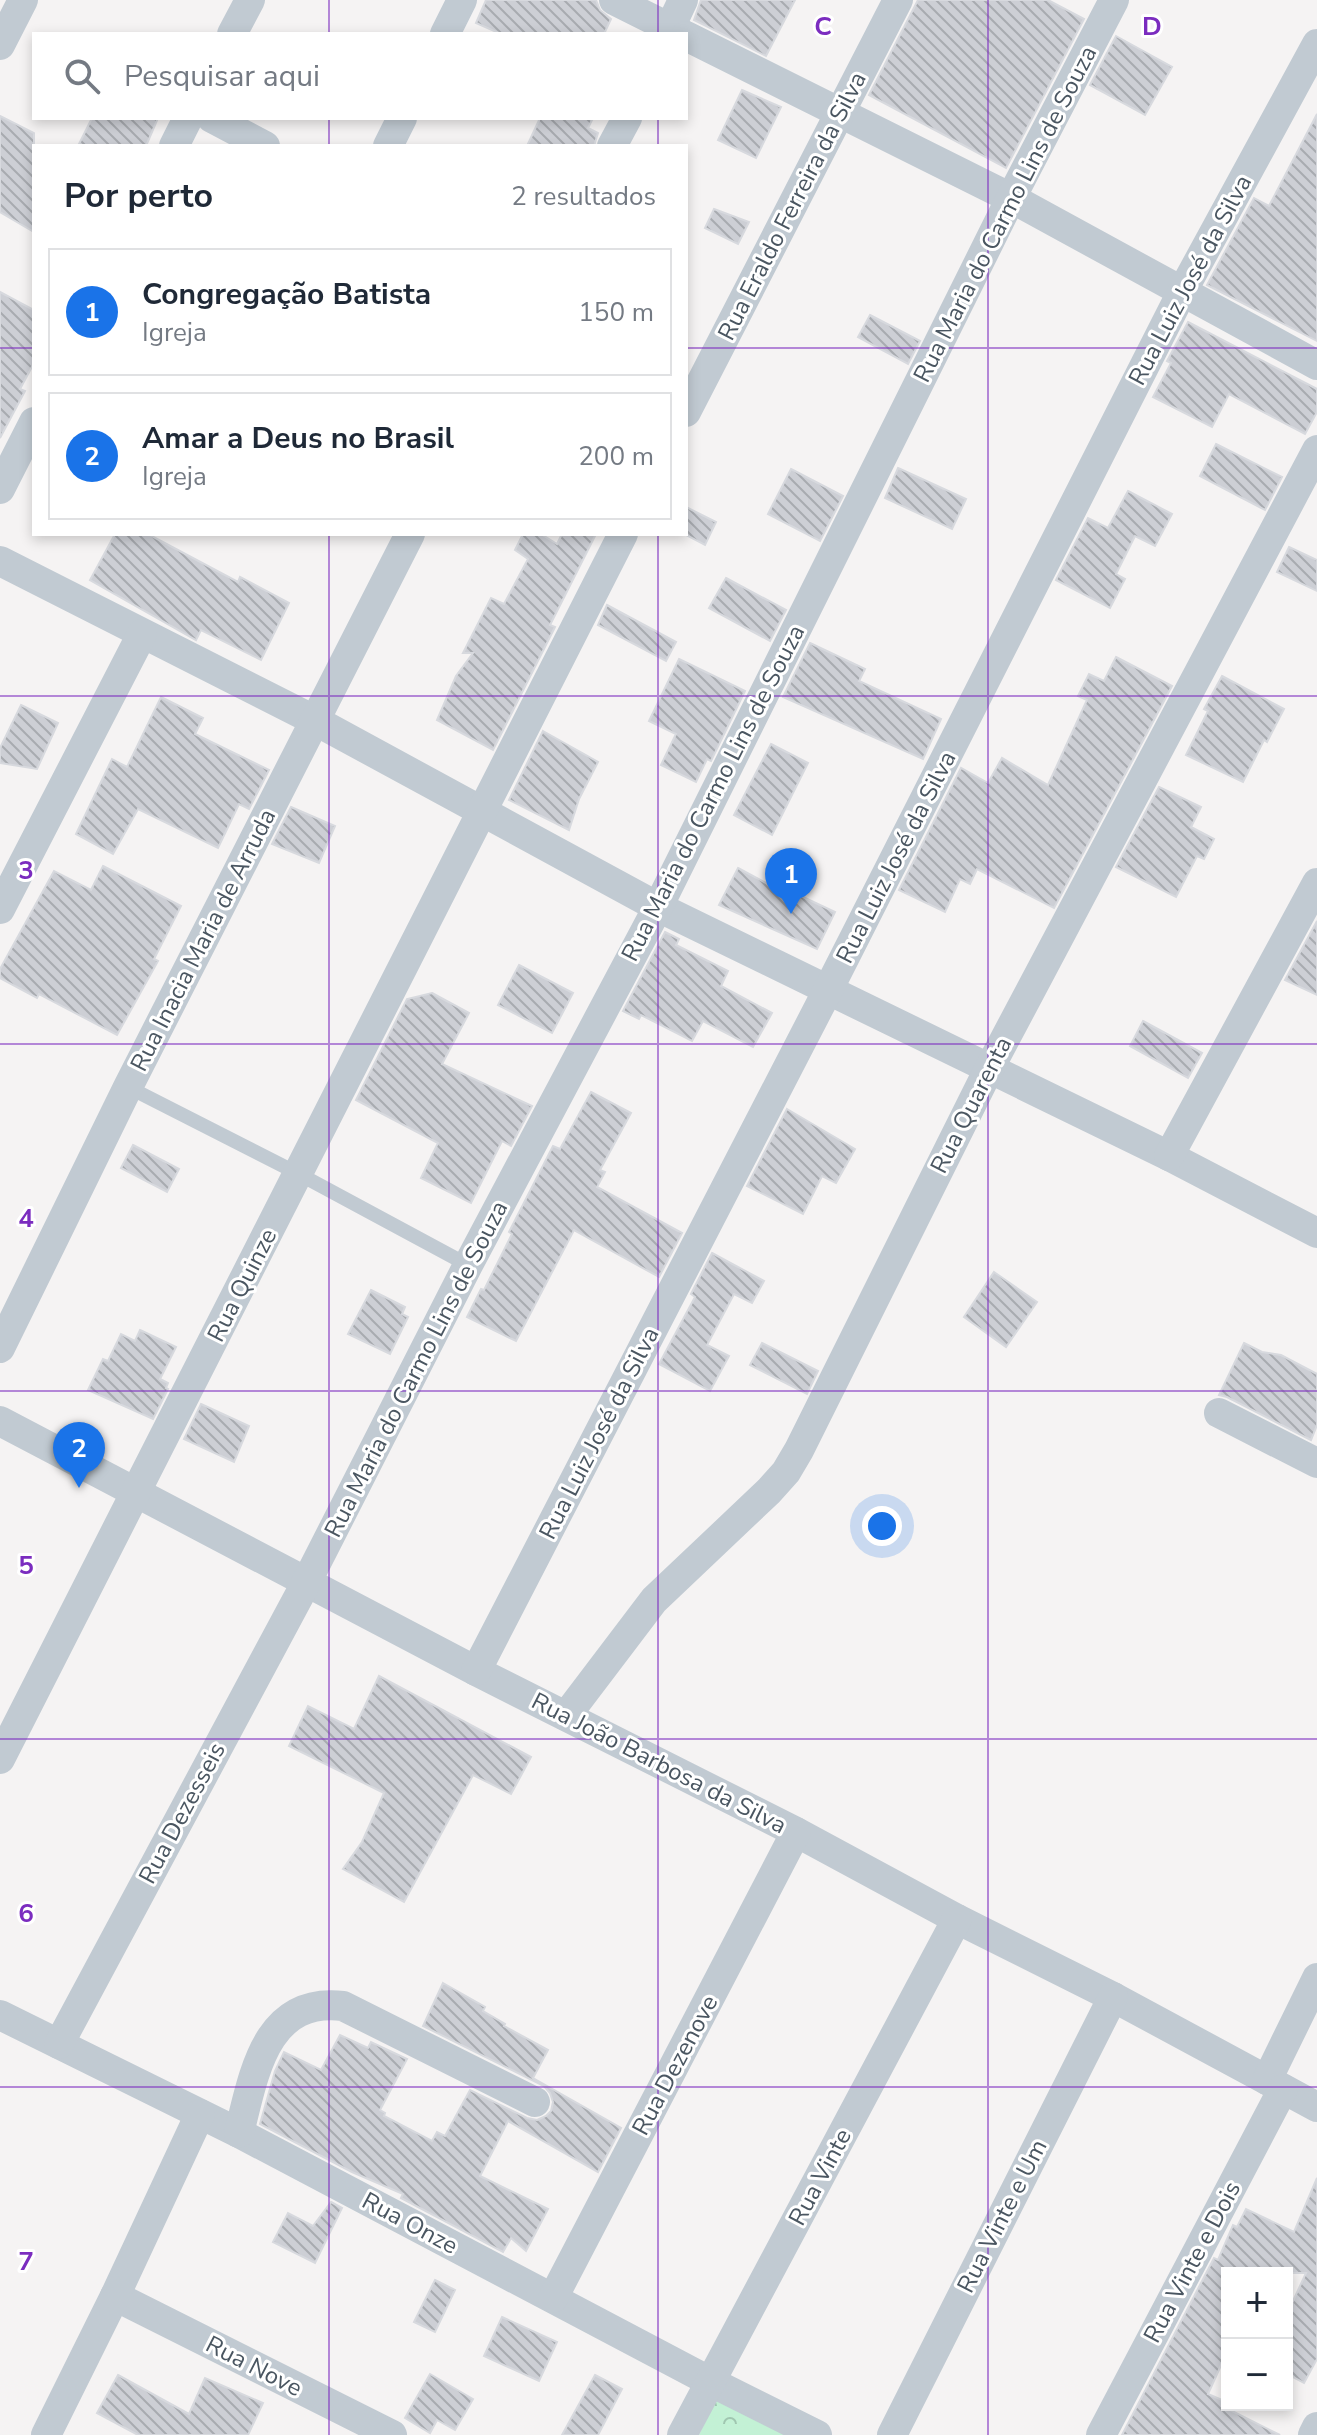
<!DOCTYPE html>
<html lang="pt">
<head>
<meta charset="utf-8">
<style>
	:root { --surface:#fff; --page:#f2f2f3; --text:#1f2937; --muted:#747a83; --line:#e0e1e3; --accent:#1a73e8 }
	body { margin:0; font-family:"Nunito Sans",sans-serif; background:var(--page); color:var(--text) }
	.controls { position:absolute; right:24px; bottom:24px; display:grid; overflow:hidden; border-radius:0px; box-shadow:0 4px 12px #0003 }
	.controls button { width:72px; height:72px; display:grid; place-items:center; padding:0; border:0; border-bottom:2px solid var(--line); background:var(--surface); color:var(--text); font:40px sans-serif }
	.you { position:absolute; left:882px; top:1526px; width:28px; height:28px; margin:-20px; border:6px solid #fff; border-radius:50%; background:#1a73e8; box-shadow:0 0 0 12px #1a73e833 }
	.badge { display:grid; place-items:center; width:52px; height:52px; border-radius:50%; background:var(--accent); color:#fff; font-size:26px; font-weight:700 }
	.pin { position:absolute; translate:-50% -66px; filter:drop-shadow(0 2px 4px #0008) }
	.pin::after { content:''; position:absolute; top:42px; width:28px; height:24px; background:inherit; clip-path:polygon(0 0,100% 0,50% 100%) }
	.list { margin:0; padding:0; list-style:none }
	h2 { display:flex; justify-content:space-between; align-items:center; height:104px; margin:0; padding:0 32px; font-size:34px }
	h2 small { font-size:26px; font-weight:400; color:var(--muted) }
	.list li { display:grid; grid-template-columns:52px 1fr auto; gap:24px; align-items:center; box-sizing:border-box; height:128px; margin:0 16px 16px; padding:0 16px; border:2px solid var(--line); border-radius:0px }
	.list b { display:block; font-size:30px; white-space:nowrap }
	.list p { margin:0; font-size:26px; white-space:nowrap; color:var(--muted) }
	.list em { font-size:26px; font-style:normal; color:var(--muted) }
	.icon { flex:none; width:44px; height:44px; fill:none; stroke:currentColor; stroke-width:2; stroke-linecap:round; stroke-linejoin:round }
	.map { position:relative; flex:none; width:1317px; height:2435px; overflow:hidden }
	.search { position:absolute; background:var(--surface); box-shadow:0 4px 12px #0003; left:32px; top:32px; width:656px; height:88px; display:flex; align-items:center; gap:20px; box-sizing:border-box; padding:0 28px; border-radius:0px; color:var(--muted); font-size:30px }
	.panel { position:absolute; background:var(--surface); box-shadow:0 4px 12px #0003; left:32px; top:144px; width:656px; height:392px; border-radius:0px }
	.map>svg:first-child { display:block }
</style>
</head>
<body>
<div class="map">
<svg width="1317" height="2435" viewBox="0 0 1317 2435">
	<defs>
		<pattern id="park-crowns" width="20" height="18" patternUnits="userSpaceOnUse" patternTransform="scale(2)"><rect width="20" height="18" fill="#c3f1d5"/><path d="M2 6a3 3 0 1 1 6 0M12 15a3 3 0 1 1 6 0" fill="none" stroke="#a0c6b0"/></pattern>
		<pattern id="building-back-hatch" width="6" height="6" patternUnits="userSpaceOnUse" patternTransform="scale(2)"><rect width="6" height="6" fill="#cdcfd5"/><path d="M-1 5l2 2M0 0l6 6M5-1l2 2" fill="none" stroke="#a8abb0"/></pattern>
	</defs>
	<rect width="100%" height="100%" fill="#f5f3f3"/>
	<path fill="url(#park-crowns)" d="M 716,2399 L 789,2435 L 699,2435 Z"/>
	<g fill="url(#building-back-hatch)" stroke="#d7d9de" stroke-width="2">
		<path d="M 486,0 L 596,0 L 600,10 L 611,19 L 604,34 L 501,34 L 476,23 Z"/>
		<path d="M 701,0 L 795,0 L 766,56 L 694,20 Z"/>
		<path d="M 918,0 L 1048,0 L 1084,19 L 1006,168 L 869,95 Z"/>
		<path d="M 1116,36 L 1172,67 L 1145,115 L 1090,85 Z"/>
		<path d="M 742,90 L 781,107 L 756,158 L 718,140 Z"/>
		<path d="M 1317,114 L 1317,341 L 1207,285 L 1254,198 L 1269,206 Z"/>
		<path d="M 0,116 L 34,133 L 34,232 L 0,212 Z"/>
		<path d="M 92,118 L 158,118 L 146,146 L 78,146 Z"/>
		<path d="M 540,118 L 593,118 L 588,128 L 598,133 L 594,146 L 527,146 Z"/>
		<path d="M 714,209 L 749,222 L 738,244 L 705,228 Z"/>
		<path d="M 0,292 L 34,310 L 34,363 L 20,389 L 25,391 L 0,438 Z"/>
		<path d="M 870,315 L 920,341 L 908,364 L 858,337 Z"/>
		<path d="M 1188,322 L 1317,389 L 1317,412 L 1305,434 L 1229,394 L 1212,427 L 1153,397 L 1171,363 L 1167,361 Z"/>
		<path d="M 1216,444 L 1282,477 L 1265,510 L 1200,476 Z"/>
		<path d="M 898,468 L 966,499 L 952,529 L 885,498 Z"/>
		<path d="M 791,469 L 843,496 L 820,541 L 768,514 Z"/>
		<path d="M 1128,491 L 1172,514 L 1155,546 L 1135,536 L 1116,574 L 1125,579 L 1110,608 L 1056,580 L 1088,518 L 1108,528 Z"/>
		<path d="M 686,507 L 716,522 L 705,545 L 686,535 Z"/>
		<path d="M 115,534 L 148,534 L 238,582 L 240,577 L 289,603 L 261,660 L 201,630 L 196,640 L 90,580 Z"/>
		<path d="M 523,534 L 541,534 L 557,544 L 562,534 L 596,534 L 550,625 L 555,627 L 493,750 L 437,720 L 456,676 L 473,653 L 463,653 L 491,598 L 504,604 L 528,559 L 515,550 Z"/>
		<path d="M 1289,547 L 1317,560 L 1317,591 L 1277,572 Z"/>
		<path d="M 726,578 L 786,610 L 770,641 L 709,608 Z"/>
		<path d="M 607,605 L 676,642 L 666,661 L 598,625 Z"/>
		<path d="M 810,643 L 865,669 L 859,681 L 941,719 L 923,759 L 783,697 Z"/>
		<path d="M 1116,657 L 1172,686 L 1054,908 L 977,869 L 970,884 L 960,879 L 945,912 L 899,890 L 961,768 L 988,783 L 1002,758 L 1048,785 L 1087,700 L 1078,696 L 1089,674 L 1104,681 Z"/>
		<path d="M 679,659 L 745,691 L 711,761 L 707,759 L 696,782 L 661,765 L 676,734 L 649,721 Z"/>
		<path d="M 1222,676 L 1284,709 L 1267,742 L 1264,740 L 1243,782 L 1186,755 L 1208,711 L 1204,709 Z"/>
		<path d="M 161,697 L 203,718 L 195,734 L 269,770 L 249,809 L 239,804 L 218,848 L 138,809 L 113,854 L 76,834 L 112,759 L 127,767 Z"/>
		<path d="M 21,705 L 58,723 L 37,769 L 0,763 L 0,748 Z"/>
		<path d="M 543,731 L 598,762 L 579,799 L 569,830 L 509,800 Z"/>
		<path d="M 771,744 L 808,763 L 772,835 L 734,815 Z"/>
		<path d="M 1159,787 L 1201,807 L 1191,827 L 1214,839 L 1204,859 L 1197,856 L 1176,897 L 1116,867 Z"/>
		<path d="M 291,807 L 335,826 L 319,863 L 272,844 Z"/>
		<path d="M 103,866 L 181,906 L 154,959 L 158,961 L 117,1035 L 39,994 L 37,998 L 0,978 L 0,969 L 54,871 L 91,890 Z"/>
		<path d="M 738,868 L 785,893 L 786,889 L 835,912 L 817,949 L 719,905 Z"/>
		<path d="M 1317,921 L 1317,995 L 1285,980 Z"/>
		<path d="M 665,932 L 679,939 L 676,945 L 728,971 L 721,986 L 772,1013 L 753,1047 L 703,1021 L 692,1041 L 641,1015 L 639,1019 L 623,1011 Z"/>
		<path d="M 519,965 L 573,993 L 552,1033 L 498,1005 Z"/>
		<path d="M 432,993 L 469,1013 L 442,1064 L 532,1106 L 511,1146 L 502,1141 L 471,1203 L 421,1178 L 438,1143 L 356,1100 L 407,999 Z"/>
		<path d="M 1143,1021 L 1202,1053 L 1188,1078 L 1130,1046 Z"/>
		<path d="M 591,1092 L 631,1113 L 600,1170 L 605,1172 L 597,1187 L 682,1233 L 659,1277 L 574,1230 L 516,1341 L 467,1317 L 481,1289 L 484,1290 L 512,1234 L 509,1232 L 553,1146 L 560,1149 Z"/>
		<path d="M 787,1109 L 855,1149 L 836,1183 L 822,1176 L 803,1214 L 747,1186 Z"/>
		<path d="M 133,1145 L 179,1169 L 167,1192 L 121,1168 Z"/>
		<path d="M 712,1253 L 764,1281 L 752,1303 L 734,1294 L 707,1345 L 729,1356 L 710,1391 L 659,1364 L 695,1297 L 691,1294 Z"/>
		<path d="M 994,1272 L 1037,1302 L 1006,1347 L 964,1317 Z"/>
		<path d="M 371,1290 L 405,1307 L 402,1314 L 408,1317 L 390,1354 L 348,1334 Z"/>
		<path d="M 140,1330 L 176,1347 L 160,1379 L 168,1383 L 166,1388 L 168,1389 L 153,1419 L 88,1390 L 103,1359 L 108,1361 L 121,1334 L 135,1341 Z"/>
		<path d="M 762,1343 L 818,1371 L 807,1394 L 750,1365 Z"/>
		<path d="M 1244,1343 L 1262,1352 L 1281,1355 L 1317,1374 L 1317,1425 L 1311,1440 L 1227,1397 L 1219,1395 Z"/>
		<path d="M 201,1404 L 249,1426 L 234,1462 L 184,1439 Z"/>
		<path d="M 379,1676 L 531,1757 L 511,1794 L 473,1775 L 404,1902 L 343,1869 L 362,1842 L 384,1793 L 289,1746 L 308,1706 L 354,1729 Z"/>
		<path d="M 443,1983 L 485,2007 L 483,2011 L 505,2024 L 504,2026 L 548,2050 L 533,2078 L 621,2128 L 598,2172 L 508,2121 L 480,2176 L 548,2209 L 526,2251 L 511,2238 L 503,2252 L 401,2198 L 403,2194 L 352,2172 L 260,2124 L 275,2071 L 284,2052 L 321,2070 L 340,2035 L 368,2048 L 371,2042 L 407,2059 L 380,2110 L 385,2113 L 384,2116 L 432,2141 L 437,2132 L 445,2136 L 470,2090 L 527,2118 L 537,2120 L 546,2116 L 551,2111 L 553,2102 L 550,2093 L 544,2086 L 423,2026 Z"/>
		<path d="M 1317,2178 L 1317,2359 L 1304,2383 L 1287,2374 L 1287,2314 L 1306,2273 L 1227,2273 L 1227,2352 L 1208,2394 L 1227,2402 L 1230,2405 L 1228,2409 L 1280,2435 L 1122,2435 L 1214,2258 L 1218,2260 L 1233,2225 L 1237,2227 L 1246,2209 L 1294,2232 Z"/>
		<path d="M 331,2202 L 342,2208 L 315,2263 L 273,2242 L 288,2213 L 313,2226 Z"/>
		<path d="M 435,2280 L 455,2290 L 435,2332 L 414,2322 Z"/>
		<path d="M 502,2317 L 557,2342 L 539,2381 L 484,2356 Z"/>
		<path d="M 430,2374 L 473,2399 L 455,2430 L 437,2420 L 430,2433 L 405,2418 Z"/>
		<path d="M 118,2375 L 189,2414 L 205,2378 L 263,2403 L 248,2435 L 138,2435 L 97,2413 Z"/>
		<path d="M 595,2375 L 622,2389 L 598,2435 L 562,2435 Z"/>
	</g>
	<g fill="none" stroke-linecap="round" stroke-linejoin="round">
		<path stroke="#c1cad2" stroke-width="14" d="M 128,1087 L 299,1174 L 468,1265"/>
		<g stroke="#c1cad2" stroke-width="30">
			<path d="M 614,0 L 682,34"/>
			<path d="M 232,34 L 250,0"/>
			<path d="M 445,34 L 462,0"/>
			<path d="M 667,34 L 683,0"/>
			<path d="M 686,36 L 1011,198 L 1317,365"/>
			<path d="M 0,45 L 23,0"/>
			<path d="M 212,118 L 265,146"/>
			<path d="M 174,146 L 188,118"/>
			<path d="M 388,146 L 402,118"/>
			<path d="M 612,146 L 627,118"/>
			<path d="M 686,412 L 898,0"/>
			<path d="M 0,489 L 34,422"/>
			<path d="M 0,561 L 314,720 L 658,907 L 1169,1156 L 1317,1233"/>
			<path d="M 0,909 L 142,634"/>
			<path d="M 1169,1156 L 1317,883"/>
			<path d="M 0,1348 L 128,1087 L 410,534"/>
			<path d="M 1219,1413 L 1317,1463"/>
			<path d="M 0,1421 L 476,1671 L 796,1832 L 957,1919 L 1113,1997 L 1317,2107"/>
			<path d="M 476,1671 L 829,988 L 1183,290 L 1317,44"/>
			<path d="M 566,1716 L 654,1600 L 769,1491 L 786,1472 L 799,1450 L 989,1069 L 1317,450"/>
			<path d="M 0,1759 L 623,534"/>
			<path d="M 0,2015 L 239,2133 L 711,2382 L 817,2435"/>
			<path d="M 59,2044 L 306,1583 L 468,1265 L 658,907 L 1011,198 L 1114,0"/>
			<path d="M 1267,2080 L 1317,1978"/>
			<path d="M 239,2133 C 254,2074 265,1997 343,2006 L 535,2102"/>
			<path d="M 115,2296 L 392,2435"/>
			<path d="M 553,2298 L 796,1832"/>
			<path d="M 46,2435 L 115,2296 L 200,2114"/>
			<path d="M 682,2435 L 957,1919"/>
			<path d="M 892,2435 L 1113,1997"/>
			<path d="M 1101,2435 L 1283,2089"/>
			<path d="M 1313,2435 L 1317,2427"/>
		</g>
	</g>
	<path fill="none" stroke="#7b2cbf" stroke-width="2" stroke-opacity="0.55" d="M 329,0 L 329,34M 658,0 L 658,34M 988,0 L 988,2435M 329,118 L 329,146M 658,118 L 658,146M 0,348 L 34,348M 686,348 L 1317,348M 329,534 L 329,2435M 658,534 L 658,2435M 0,696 L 1317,696M 0,1044 L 1317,1044M 0,1391 L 1317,1391M 0,1739 L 1317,1739M 0,2087 L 1317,2087"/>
	<g text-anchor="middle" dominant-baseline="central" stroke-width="6" stroke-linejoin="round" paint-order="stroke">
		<g font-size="24" fill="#4a5661" stroke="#fff">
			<text transform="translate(792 206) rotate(-63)">Rua Eraldo Ferreira da Silva</text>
			<text transform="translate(1005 214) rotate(-63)">Rua Maria do Carmo Lins de Souza</text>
			<text transform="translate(1190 280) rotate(-62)">Rua Luiz José da Silva</text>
			<text transform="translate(713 793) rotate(-63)">Rua Maria do Carmo Lins de Souza</text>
			<text transform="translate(896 857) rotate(-63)">Rua Luiz José da Silva</text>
			<text transform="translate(203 940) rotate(-63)">Rua Inacia Maria de Arruda</text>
			<text transform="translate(971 1105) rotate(-63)">Rua Quarenta</text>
			<text transform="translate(242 1285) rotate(-63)">Rua Quinze</text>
			<text transform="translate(416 1369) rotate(-63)">Rua Maria do Carmo Lins de Souza</text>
			<text transform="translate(599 1433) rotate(-63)">Rua Luiz José da Silva</text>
			<text transform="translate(659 1763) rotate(27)">Rua João Barbosa da Silva</text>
			<text transform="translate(182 1813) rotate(-62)">Rua Dezesseis</text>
			<text transform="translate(675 2065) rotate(-62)">Rua Dezenove</text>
			<text transform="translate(820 2177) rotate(-62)">Rua Vinte</text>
			<text transform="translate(1002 2216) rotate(-63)">Rua Vinte e Um</text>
			<text transform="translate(410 2223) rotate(28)">Rua Onze</text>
			<text transform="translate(1192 2262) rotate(-62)">Rua Vinte e Dois</text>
			<text transform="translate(254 2366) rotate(27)">Rua Nove</text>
		</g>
	</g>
	<g font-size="26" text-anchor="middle" font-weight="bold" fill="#7b2cbf" stroke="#fff" stroke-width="6" stroke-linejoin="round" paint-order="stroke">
		<text x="823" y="35">C</text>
		<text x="1152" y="35">D</text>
		<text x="26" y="879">3</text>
		<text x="26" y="1227">4</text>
		<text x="26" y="1574">5</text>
		<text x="26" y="1922">6</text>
		<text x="26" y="2270">7</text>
	</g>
</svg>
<div class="controls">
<button>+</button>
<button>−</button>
</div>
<div class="you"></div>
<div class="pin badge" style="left:791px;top:914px">1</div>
<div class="pin badge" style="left:79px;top:1488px">2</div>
<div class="search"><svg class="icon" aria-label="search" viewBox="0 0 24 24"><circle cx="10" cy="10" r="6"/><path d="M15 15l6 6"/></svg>Pesquisar aqui</div>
<section class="panel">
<h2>Por perto<small>2 resultados</small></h2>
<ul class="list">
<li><span class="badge">1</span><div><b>Congregação Batista</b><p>Igreja</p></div><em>150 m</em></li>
<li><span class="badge">2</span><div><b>Amar a Deus no Brasil</b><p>Igreja</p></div><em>200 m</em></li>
</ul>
</section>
</div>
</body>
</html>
